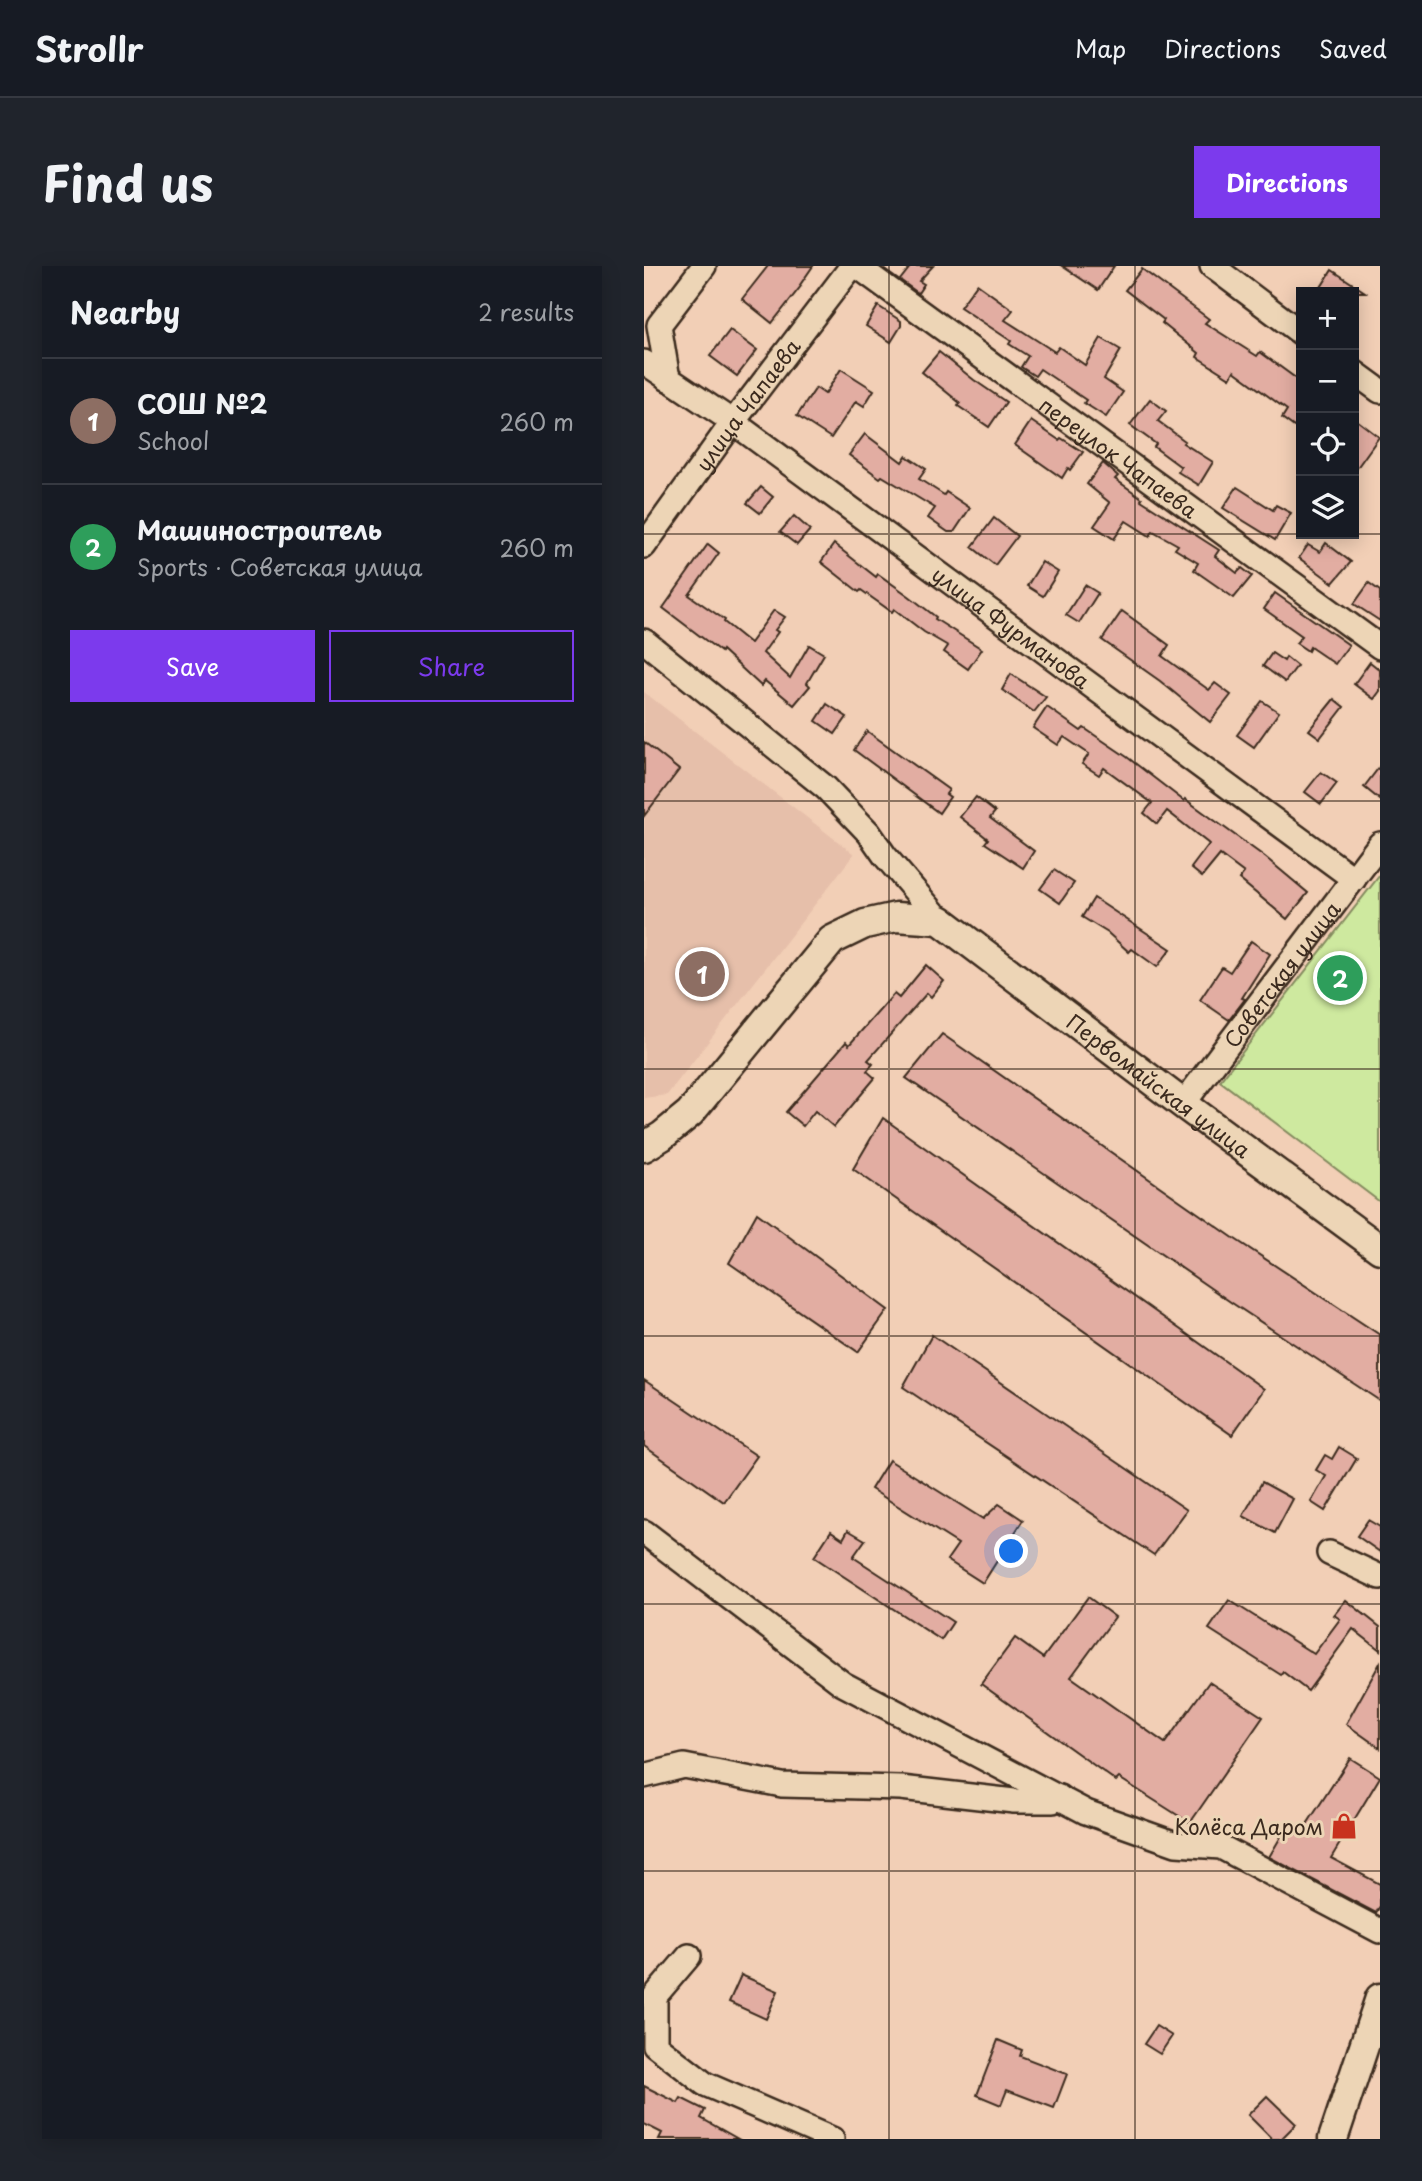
<!DOCTYPE html>
<html lang="en">
<head>
<meta charset="utf-8">
<style>
	:root { --surface:#171b24; --page:#20242c; --text:#f1f3f6; --muted:#9ea1a6; --line:#363941; --accent:#7c3aed }
	body { margin:0; font-family:"Playpen Sans",sans-serif; background:var(--page); color:var(--text) }
	.controls { position:absolute; right:21px; top:21px; display:grid; overflow:hidden; border-radius:0px; box-shadow:0 4px 18px #0003 }
	.controls button { width:63px; height:63px; display:grid; place-items:center; padding:0; border:0; border-bottom:2px solid var(--line); background:var(--surface); color:var(--text); font:35px sans-serif }
	.you { position:absolute; left:368px; top:1286px; width:24px; height:24px; margin:-18px; border:5px solid #fff; border-radius:50%; background:#1a73e8; box-shadow:0 0 0 10px #1a73e833 }
	.badge { display:grid; place-items:center; width:46px; height:46px; border-radius:50%; background:var(--accent); color:#fff; font-size:23px; font-weight:700 }
	.pin { position:absolute; translate:-50% -50%; border:4px solid #fff; box-shadow:0 2px 7px #0006 }
	.list { margin:0; padding:0; list-style:none }
	h2 { display:flex; justify-content:space-between; align-items:center; height:91px; margin:0; padding:0 28px; font-size:30px }
	h2 small { font-size:23px; font-weight:400; color:var(--muted) }
	.list li { display:grid; grid-template-columns:46px 1fr auto; gap:21px; align-items:center; box-sizing:border-box; height:126px; padding:0 28px; border-top:2px solid var(--line) }
	.list b { display:block; font-size:26px; white-space:nowrap }
	.list p { margin:0; font-size:23px; white-space:nowrap; color:var(--muted) }
	.list em { font-size:23px; font-style:normal; color:var(--muted) }
	.actions { display:flex; gap:14px; padding:21px 28px }
	.actions a { flex:1; padding:16px 0; border:2px solid var(--accent); border-radius:0px; text-align:center; font-size:24px; color:var(--accent) }
	.actions .main { background:var(--accent); color:#fff }
	.icon { flex:none; width:38px; height:38px; fill:none; stroke:currentColor; stroke-width:2; stroke-linecap:round; stroke-linejoin:round }
	.map { position:relative; flex:none; width:736px; height:1873px; overflow:hidden; border-radius:0px }
	header { display:flex; align-items:center; gap:42px; box-sizing:border-box; height:98px; padding:0 35px; background:var(--surface); border-bottom:2px solid var(--line) }
	header strong { font-size:33px }
	nav { display:flex; gap:38px; margin-inline-start:auto; font-size:24px }
	.intro { display:flex; align-items:center; justify-content:space-between; box-sizing:border-box; height:168px; padding:0 42px }
	h1 { margin:0; font-size:49px }
	.button { padding:18px 32px; border-radius:0px; background:var(--accent); color:#fff; font-size:24px; font-weight:700 }
	main { display:flex; gap:42px; padding:0 42px }
	aside { flex:1; background:var(--surface); border-radius:0px; box-shadow:0 4px 18px #0003 }
	.map>svg:first-child { display:block }
</style>
</head>
<body>
<header>
<strong>Strollr</strong>
<nav><a>Map</a><a>Directions</a><a>Saved</a></nav>
</header>
<div class="intro"><h1>Find us</h1><a class="button">Directions</a></div>
<main>
<aside>
<h2>Nearby<small>2 results</small></h2>
<ul class="list">
<li><span class="badge" style="background:#8d6e63">1</span><div><b>СОШ №2</b><p>School</p></div><em>260 m</em></li>
<li><span class="badge" style="background:#2e9e5b">2</span><div><b>Машиностроитель</b><p>Sports · Советская улица</p></div><em>260 m</em></li>
</ul>
<div class="actions"><a class="main">Save</a><a>Share</a></div>
</aside>
<div class="map">
<svg width="736" height="1873" viewBox="0 0 736 1873">
	<rect width="100%" height="100%" fill="#f2cfb6"/>
	<filter id="ink" filterUnits="userSpaceOnUse"><feTurbulence type="fractalNoise" baseFrequency=".0143" numOctaves="2"/><feDisplacementMap in="SourceGraphic" scale="14" xChannelSelector="R" yChannelSelector="G"/><feConvolveMatrix kernelMatrix="1 2 1 2 8 2 1 2 1" color-interpolation-filters="sRGB"/></filter>
	<g filter="url(#ink)">
		<path fill="#e6bfaa" d="M 0,426 L 210,588 L 23,829 L 0,832 Z"/>
		<path fill="#cee99f" stroke="#848a5e" stroke-width="2" d="M 736,609 L 736,936 L 576,815 Z"/>
		<g fill="#e2ada2" stroke="#3b2a1e" stroke-width="2">
			<path d="M 124,0 L 169,0 L 156,19 L 157,20 L 128,57 L 98,33 Z"/>
			<path d="M 267,0 L 289,0 L 275,15 L 280,18 L 274,27 L 256,14 Z"/>
			<path d="M 418,0 L 470,0 L 454,24 Z"/>
			<path d="M 498,3 L 565,53 L 561,57 L 613,90 L 616,86 L 657,116 L 657,154 L 650,161 L 638,152 L 643,144 L 590,105 L 586,112 L 553,91 L 555,87 L 518,57 L 520,54 L 481,24 Z"/>
			<path d="M 688,4 L 721,26 L 674,26 Z"/>
			<path d="M 333,18 L 369,44 L 361,54 L 411,86 L 415,81 L 441,99 L 457,72 L 477,84 L 460,113 L 479,126 L 462,151 L 440,137 L 442,134 L 396,103 L 391,110 L 377,101 L 384,90 L 365,78 L 367,75 L 316,41 Z"/>
			<path d="M 234,40 L 257,55 L 257,60 L 247,76 L 222,60 Z"/>
			<path d="M 86,64 L 113,84 L 93,110 L 66,90 Z"/>
			<path d="M 295,86 L 330,114 L 362,136 L 345,161 L 314,140 L 316,137 L 278,106 Z"/>
			<path d="M 197,103 L 230,124 L 220,140 L 212,135 L 187,172 L 153,150 L 172,122 L 181,128 Z"/>
			<path d="M 506,133 L 522,145 L 514,155 L 541,175 L 539,177 L 569,196 L 555,219 L 534,206 L 537,201 L 510,181 L 512,178 L 486,159 Z"/>
			<path d="M 710,152 L 735,171 L 710,206 Z"/>
			<path d="M 387,155 L 415,174 L 417,172 L 439,186 L 426,204 L 424,202 L 418,212 L 371,179 Z"/>
			<path d="M 221,168 L 258,196 L 262,190 L 282,203 L 275,213 L 300,229 L 302,226 L 326,242 L 310,266 L 304,266 L 284,252 L 291,242 L 238,210 L 236,212 L 205,189 Z"/>
			<path d="M 459,197 L 474,210 L 471,213 L 498,232 L 497,234 L 575,284 L 571,290 L 593,307 L 598,302 L 608,310 L 590,332 L 550,304 L 554,297 L 531,283 L 534,279 L 509,265 L 506,270 L 482,255 L 470,273 L 450,260 L 466,237 L 443,218 Z"/>
			<path d="M 117,221 L 129,231 L 116,247 L 103,237 Z"/>
			<path d="M 593,221 L 629,244 L 632,239 L 647,247 L 631,274 L 579,242 Z"/>
			<path d="M 150,250 L 166,264 L 153,279 L 136,266 Z"/>
			<path d="M 350,252 L 373,270 L 351,299 L 328,281 Z"/>
			<path d="M 682,277 L 707,296 L 689,317 L 655,292 L 664,279 L 676,286 Z"/>
			<path d="M 64,278 L 75,287 L 45,329 L 81,354 L 80,356 L 106,377 L 130,344 L 141,351 L 131,364 L 134,366 L 119,387 L 146,412 L 165,379 L 180,388 L 163,417 L 166,420 L 150,439 L 121,415 L 117,420 L 78,384 L 77,386 L 19,342 Z"/>
			<path d="M 190,278 L 232,311 L 234,308 L 265,330 L 292,351 L 291,353 L 338,383 L 324,403 L 300,386 L 304,380 L 280,366 L 250,343 L 248,346 L 217,324 L 215,326 L 177,296 Z"/>
			<path d="M 398,296 L 414,306 L 399,330 L 383,320 Z"/>
			<path d="M 725,317 L 736,325 L 736,355 L 710,338 Z"/>
			<path d="M 441,319 L 454,327 L 435,357 L 422,349 Z"/>
			<path d="M 631,327 L 705,379 L 691,398 L 666,381 L 664,385 L 652,377 L 658,370 L 620,343 Z"/>
			<path d="M 478,345 L 525,379 L 518,390 L 565,424 L 571,417 L 587,429 L 566,456 L 516,415 L 458,374 Z"/>
			<path d="M 628,387 L 640,395 L 642,391 L 653,400 L 641,416 L 619,400 Z"/>
			<path d="M 726,396 L 736,404 L 736,425 L 730,433 L 710,418 Z"/>
			<path d="M 367,408 L 402,431 L 390,446 L 358,424 Z"/>
			<path d="M 690,433 L 700,441 L 676,472 L 665,464 Z"/>
			<path d="M 618,435 L 635,446 L 610,481 L 593,469 Z"/>
			<path d="M 183,438 L 203,451 L 191,468 L 172,455 Z"/>
			<path d="M 403,441 L 437,465 L 440,462 L 483,491 L 540,535 L 541,533 L 621,591 L 664,627 L 643,653 L 595,613 L 600,607 L 576,589 L 558,611 L 547,602 L 565,578 L 523,545 L 513,558 L 500,547 L 508,537 L 460,502 L 455,509 L 438,498 L 445,488 L 420,471 L 414,479 L 389,462 Z"/>
			<path d="M 223,465 L 305,524 L 302,528 L 306,531 L 295,547 L 210,484 Z"/>
			<path d="M 0,476 L 35,504 L 0,550 Z"/>
			<path d="M 736,500 L 736,534 L 720,521 Z"/>
			<path d="M 677,506 L 693,517 L 677,538 L 661,526 Z"/>
			<path d="M 332,531 L 351,546 L 346,552 L 390,585 L 379,602 L 341,577 L 344,573 L 316,551 Z"/>
			<path d="M 410,604 L 430,617 L 416,637 L 396,623 Z"/>
			<path d="M 450,632 L 527,683 L 513,701 L 488,683 L 485,686 L 464,667 L 438,651 Z"/>
			<path d="M 607,675 L 626,688 L 598,732 L 601,733 L 585,754 L 556,734 L 578,701 L 586,706 Z"/>
			<path d="M 282,699 L 300,715 L 287,731 L 283,727 L 224,794 L 229,798 L 223,805 L 231,812 L 190,861 L 171,845 L 159,860 L 142,846 L 202,776 L 205,779 L 250,728 L 255,732 Z"/>
			<path d="M 298,768 L 591,973 L 736,1069 L 736,1135 L 588,1037 L 262,812 Z"/>
			<path d="M 239,852 L 620,1123 L 588,1169 L 209,903 Z"/>
			<path d="M 113,947 L 244,1044 L 214,1086 L 85,997 Z"/>
			<path d="M 288,1069 L 543,1244 L 510,1289 L 259,1121 Z"/>
			<path d="M 0,1114 L 113,1190 L 80,1236 L 0,1180 Z"/>
			<path d="M 695,1181 L 713,1192 L 681,1245 L 667,1236 L 682,1210 L 672,1204 L 681,1189 L 688,1193 Z"/>
			<path d="M 245,1194 L 339,1253 L 355,1238 L 379,1254 L 339,1317 L 303,1294 L 314,1278 L 227,1223 Z"/>
			<path d="M 618,1216 L 649,1233 L 631,1267 L 599,1250 Z"/>
			<path d="M 724,1254 L 736,1261 L 736,1286 L 713,1270 Z"/>
			<path d="M 204,1264 L 221,1274 L 209,1291 L 309,1356 L 297,1374 L 170,1291 L 187,1265 L 199,1273 Z"/>
			<path d="M 444,1331 L 471,1351 L 427,1411 L 521,1477 L 565,1416 L 619,1451 L 546,1557 L 475,1512 L 472,1515 L 337,1418 L 371,1372 L 399,1392 Z"/>
			<path d="M 585,1334 L 670,1388 L 696,1353 L 690,1349 L 702,1334 L 736,1361 L 736,1384 L 709,1363 L 664,1425 L 639,1406 L 637,1409 L 565,1363 Z"/>
			<path d="M 736,1397 L 736,1482 L 702,1458 Z"/>
			<path d="M 706,1492 L 736,1511 L 687,1592 L 736,1618 L 736,1640 L 732,1647 L 625,1591 L 642,1562 L 656,1569 Z"/>
			<path d="M 97,1709 L 134,1725 L 122,1753 L 85,1736 Z"/>
			<path d="M 512,1760 L 528,1770 L 516,1788 L 500,1778 Z"/>
			<path d="M 354,1774 L 378,1784 L 376,1790 L 423,1808 L 410,1842 L 363,1824 L 357,1839 L 333,1829 Z"/>
			<path d="M 0,1820 L 34,1837 L 37,1832 L 61,1844 L 57,1852 L 94,1873 L 15,1873 L 18,1867 L 0,1858 Z"/>
			<path d="M 623,1830 L 652,1858 L 637,1873 L 628,1873 L 604,1849 Z"/>
		</g>
		<g fill="none" stroke-linecap="round" stroke-linejoin="round">
			<g stroke="#3b2a1e" stroke-width="28">
				<g id="minor">
					<path id="s1" d="M 213,0 L 736,381"/>
					<path d="M 568,0 L 657,67"/>
					<path id="s2" d="M 0,96 L 89,156 L 710,613"/>
					<path d="M 710,106 L 736,125"/>
					<path d="M 24,113 L 15,59 L 60,0"/>
					<path id="s3" d="M 0,280 L 89,156 L 208,0"/>
					<path d="M 0,375 L 182,522 L 225,567 L 241,590 L 296,654"/>
					<path id="s4" d="M 539,838 L 736,578"/>
					<path d="M 0,1266 L 199,1418 L 442,1546 L 532,1578 L 577,1581 L 736,1665"/>
					<path d="M 685,1287 L 736,1311"/>
					<path d="M 0,1510 L 40,1500 L 138,1519 L 257,1522 L 370,1535 L 409,1535 L 415,1531"/>
					<path d="M 45,1690 L 11,1730 L 11,1779 L 61,1818 L 188,1873"/>
				</g>
			</g>
			<g stroke="#3b2a1e" stroke-width="33">
				<g id="major">
					<path id="s5" d="M 0,881 L 18,870 L 46,847 L 188,674 L 221,658 L 252,651 L 296,654 L 539,838 L 736,983"/>
					<path d="M 689,1873 L 736,1732"/>
				</g>
			</g>
			<use href="#minor" stroke="#edd5b6" stroke-width="23"/>
			<use href="#major" stroke="#edd5b6" stroke-width="28"/>
		</g>
	</g>
	<path fill="none" stroke="#3b2a1e" stroke-width="2" stroke-opacity="0.55" d="M 245,0 L 245,1873M 491,0 L 491,1873M 0,268 L 657,268M 710,268 L 736,268M 0,535 L 736,535M 0,803 L 736,803M 0,1070 L 736,1070M 0,1338 L 736,1338M 0,1605 L 736,1605"/>
	<defs>
		<g id="shop-bare" transform="scale(2.1)"><path d="M-5-2.5h2.3a2.7 3.5 0 0 1 5.4 0H5L5.5 6h-11ZM-1.5-2.5h3a1.5 2.3 0 0 0-3 0Z" fill="#c8321e" stroke="#edd5b6" stroke-width="2.5" paint-order="stroke"/></g>
	</defs>
	<g fill-rule="evenodd">
		<use href="#shop-bare" x="700" y="1560"/>
	</g>
	<g text-anchor="middle" dominant-baseline="central" stroke-width="6" stroke-linejoin="round" paint-order="stroke">
		<g font-size="21" fill="#3b2a1e" stroke="#edd5b6">
			<text stroke="none"><textPath href="#s3" startOffset="175">улица Чапаева</textPath></text>
			<text stroke="none"><textPath href="#s1" startOffset="324">переулок Чапаева</textPath></text>
			<text stroke="none"><textPath href="#s2" startOffset="453">улица Фурманова</textPath></text>
			<text stroke="none"><textPath href="#s4" startOffset="163">Советская улица</textPath></text>
			<text stroke="none"><textPath href="#s5" startOffset="668">Первомайская улица</textPath></text>
		</g>
		<g font-size="21" fill="#3b2a1e" stroke="#edd5b6" text-anchor="end">
			<text x="679" y="1560">Колёса Даром</text>
		</g>
	</g>
</svg>
<div class="controls">
<button>+</button>
<button>−</button>
<button><svg class="icon" aria-label="locate" viewBox="0 0 24 24"><circle cx="12" cy="12" r="6"/><path d="M12 2v4M12 18v4M2 12h4M18 12h4"/></svg></button>
<button><svg class="icon" aria-label="layers" viewBox="0 0 24 24"><path d="M12 4l9 5-9 5-9-5zM3 14l9 5 9-5"/></svg></button>
</div>
<div class="you"></div>
<div class="pin badge" style="left:58px;top:708px;background:#8d6e63">1</div>
<div class="pin badge" style="left:696px;top:712px;background:#2e9e5b">2</div>
</div>
</main>
</body>
</html>
